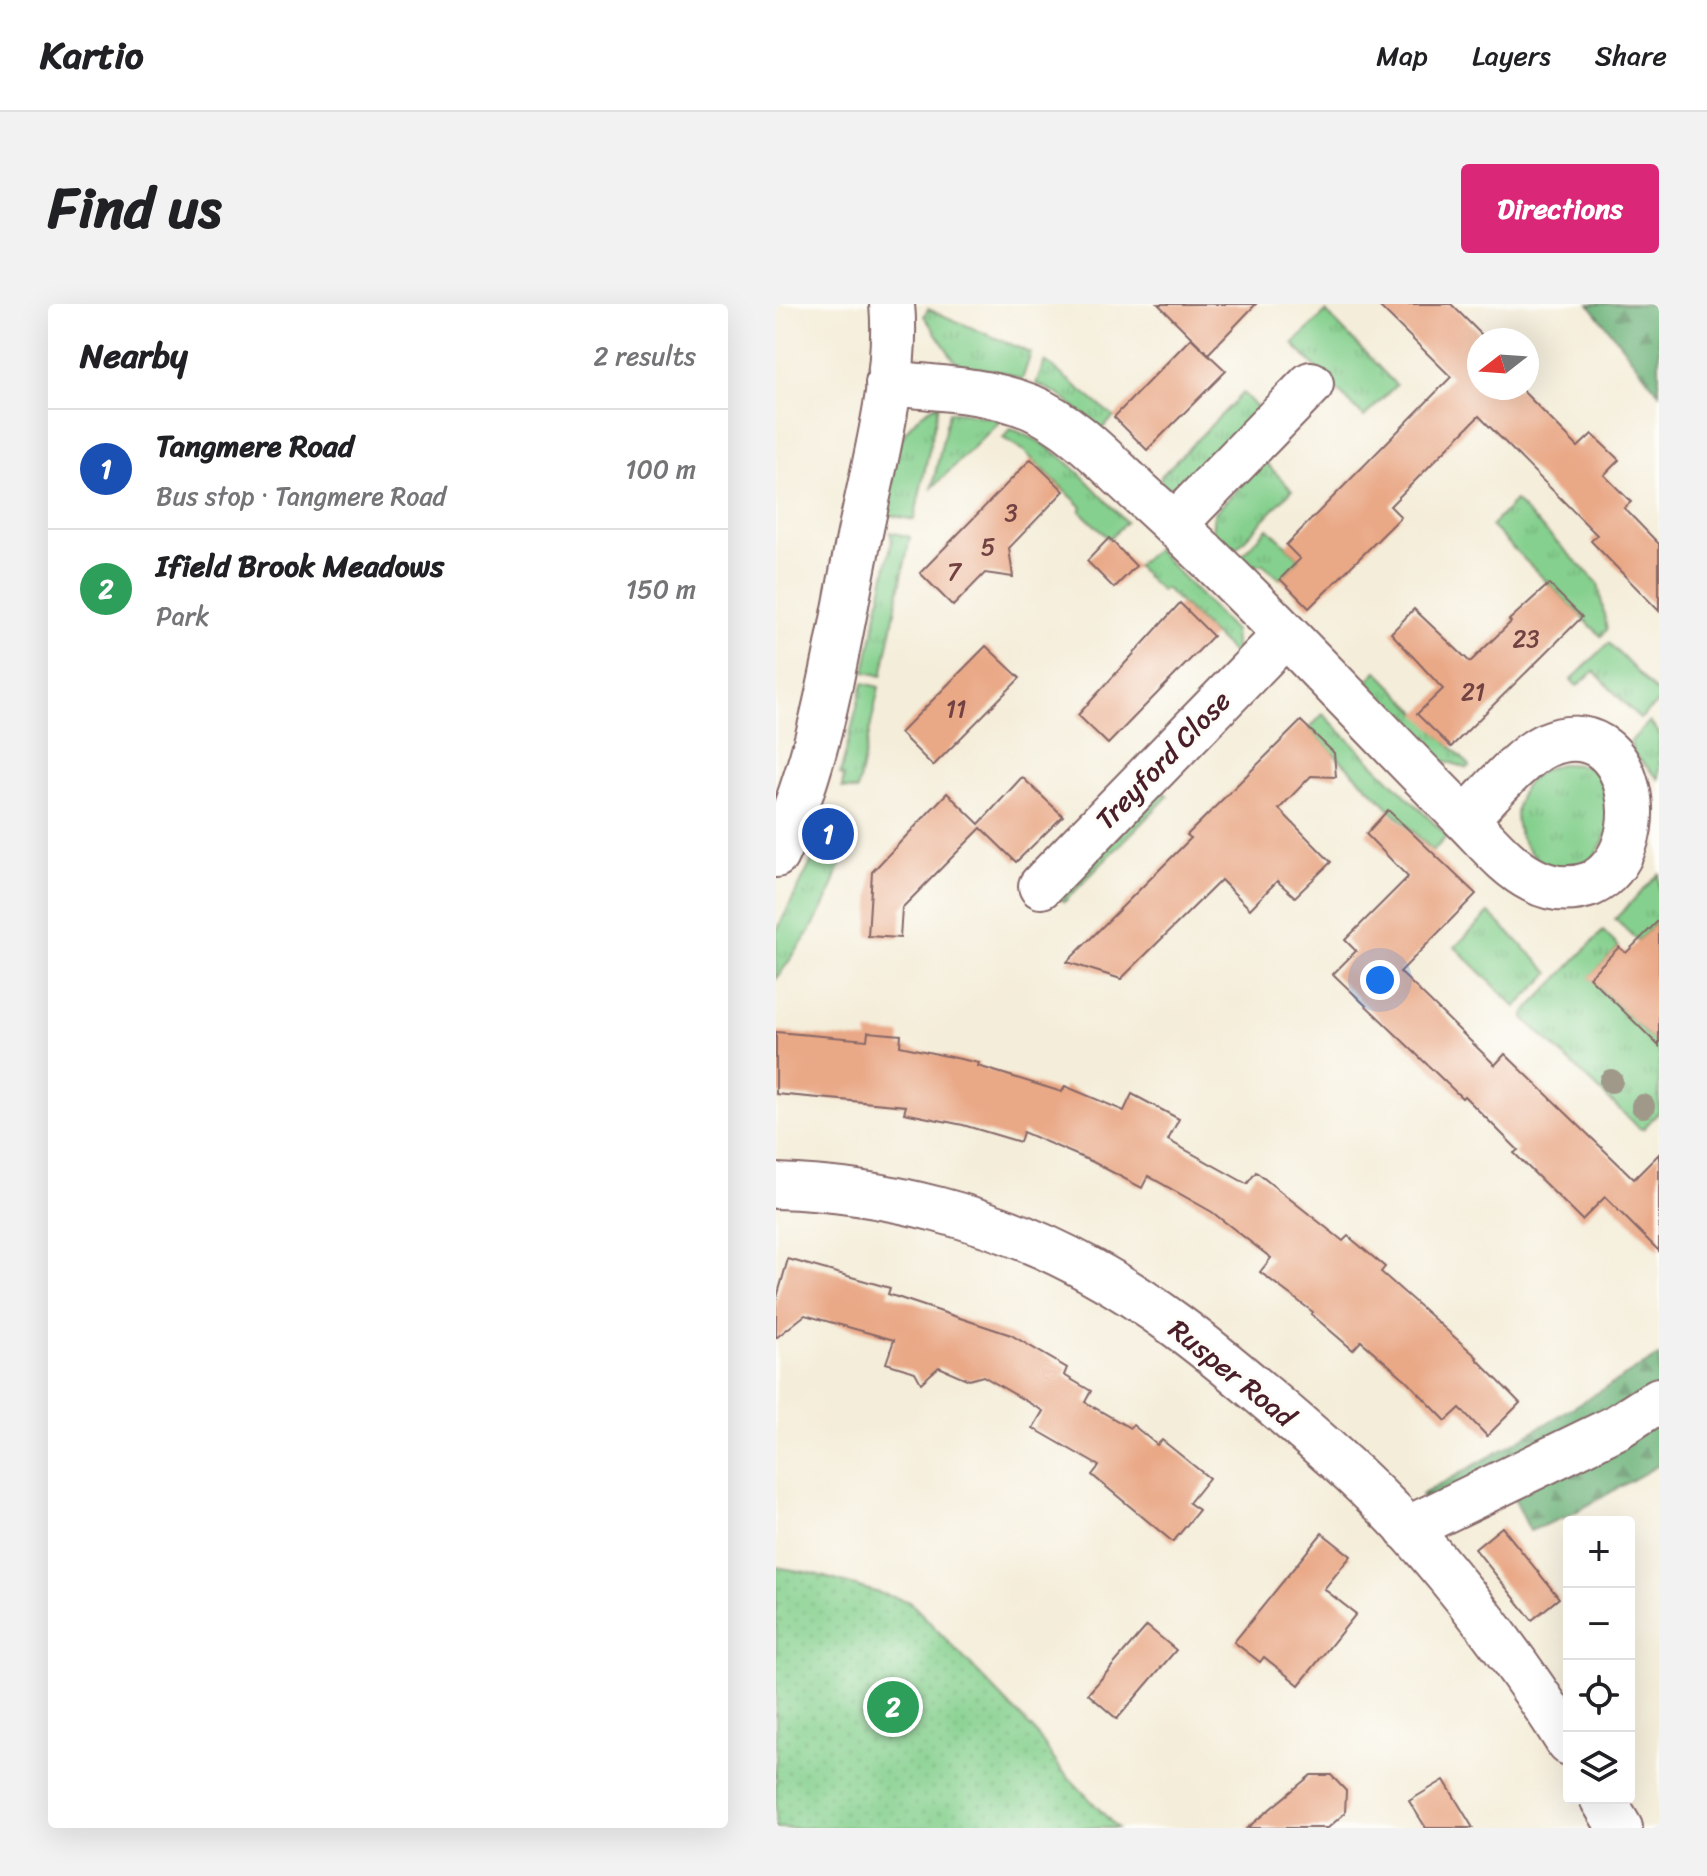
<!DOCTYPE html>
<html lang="en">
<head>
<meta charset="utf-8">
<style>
	:root { --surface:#fff; --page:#f2f2f2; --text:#202124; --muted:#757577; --line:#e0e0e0; --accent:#db2777 }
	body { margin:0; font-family:Sriracha,sans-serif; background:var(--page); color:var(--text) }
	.controls { position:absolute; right:24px; bottom:24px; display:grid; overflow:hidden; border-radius:8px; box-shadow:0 8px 32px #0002 }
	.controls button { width:72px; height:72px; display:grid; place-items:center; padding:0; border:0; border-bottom:2px solid var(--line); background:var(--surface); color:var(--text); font:40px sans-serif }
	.compass { position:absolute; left:691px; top:24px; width:72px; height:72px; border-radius:50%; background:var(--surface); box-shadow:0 8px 32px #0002; rotate:253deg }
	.you { position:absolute; left:604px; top:676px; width:28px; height:28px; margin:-20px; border:6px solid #fff; border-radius:50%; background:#1a73e8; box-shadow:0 0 0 12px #1a73e833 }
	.badge { display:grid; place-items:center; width:52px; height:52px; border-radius:50%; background:var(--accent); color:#fff; font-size:26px; font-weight:700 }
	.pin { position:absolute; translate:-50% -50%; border:4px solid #fff; box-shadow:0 2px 8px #0006 }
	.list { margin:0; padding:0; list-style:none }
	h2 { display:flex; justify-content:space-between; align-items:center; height:104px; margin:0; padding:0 32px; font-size:34px }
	h2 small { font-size:26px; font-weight:400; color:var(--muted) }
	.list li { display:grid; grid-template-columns:52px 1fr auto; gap:24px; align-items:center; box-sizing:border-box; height:120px; padding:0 32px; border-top:2px solid var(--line) }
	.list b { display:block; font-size:30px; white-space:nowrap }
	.list p { margin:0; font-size:26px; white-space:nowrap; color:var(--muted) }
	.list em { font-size:26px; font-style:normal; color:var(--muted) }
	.icon { flex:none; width:44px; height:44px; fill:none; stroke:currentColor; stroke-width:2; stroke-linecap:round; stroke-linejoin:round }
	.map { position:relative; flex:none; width:883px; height:1524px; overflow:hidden; border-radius:8px }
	header { display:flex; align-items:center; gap:48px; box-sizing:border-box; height:112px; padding:0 40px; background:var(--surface); border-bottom:2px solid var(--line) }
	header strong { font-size:38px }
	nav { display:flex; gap:44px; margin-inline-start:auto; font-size:28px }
	.intro { display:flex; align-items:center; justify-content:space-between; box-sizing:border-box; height:192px; padding:0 48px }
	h1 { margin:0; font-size:56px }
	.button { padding:20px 36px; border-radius:8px; background:var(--accent); color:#fff; font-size:28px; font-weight:700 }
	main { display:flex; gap:48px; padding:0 48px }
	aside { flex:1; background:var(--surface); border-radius:8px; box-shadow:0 8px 32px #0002 }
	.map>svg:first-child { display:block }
</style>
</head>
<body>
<header>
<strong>Kartio</strong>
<nav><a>Map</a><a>Layers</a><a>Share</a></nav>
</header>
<div class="intro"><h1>Find us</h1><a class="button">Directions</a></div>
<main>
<aside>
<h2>Nearby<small>2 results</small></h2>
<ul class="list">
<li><span class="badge" style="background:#1a4fb4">1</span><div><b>Tangmere Road</b><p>Bus stop · Tangmere Road</p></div><em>100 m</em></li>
<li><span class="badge" style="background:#2e9e5b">2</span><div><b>Ifield Brook Meadows</b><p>Park</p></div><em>150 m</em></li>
</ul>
</aside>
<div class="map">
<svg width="883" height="1524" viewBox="0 0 883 1524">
	<defs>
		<pattern id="grass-tufts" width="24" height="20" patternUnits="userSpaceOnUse" patternTransform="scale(2)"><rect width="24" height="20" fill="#85d08e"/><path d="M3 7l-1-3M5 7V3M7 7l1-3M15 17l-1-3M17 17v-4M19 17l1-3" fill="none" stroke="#74b27b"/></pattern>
		<pattern id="forest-firs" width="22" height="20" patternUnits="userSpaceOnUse" patternTransform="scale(2)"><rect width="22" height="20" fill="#6cb279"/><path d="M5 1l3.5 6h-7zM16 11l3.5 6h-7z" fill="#5b9063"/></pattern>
		<pattern id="park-dots" width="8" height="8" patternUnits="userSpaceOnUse" patternTransform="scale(2)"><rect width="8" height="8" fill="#85d08e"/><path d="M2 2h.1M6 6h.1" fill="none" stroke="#74b27b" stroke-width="1.8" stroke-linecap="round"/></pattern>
	</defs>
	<rect width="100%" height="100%" fill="#fdfcf7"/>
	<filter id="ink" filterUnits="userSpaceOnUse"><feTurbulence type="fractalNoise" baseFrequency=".0125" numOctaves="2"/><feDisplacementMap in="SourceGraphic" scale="16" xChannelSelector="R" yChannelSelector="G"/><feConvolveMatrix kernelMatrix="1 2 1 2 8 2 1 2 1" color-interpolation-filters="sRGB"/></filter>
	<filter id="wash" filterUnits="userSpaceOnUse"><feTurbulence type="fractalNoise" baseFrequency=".006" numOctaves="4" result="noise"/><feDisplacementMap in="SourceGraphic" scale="32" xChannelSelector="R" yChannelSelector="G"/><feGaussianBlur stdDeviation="1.8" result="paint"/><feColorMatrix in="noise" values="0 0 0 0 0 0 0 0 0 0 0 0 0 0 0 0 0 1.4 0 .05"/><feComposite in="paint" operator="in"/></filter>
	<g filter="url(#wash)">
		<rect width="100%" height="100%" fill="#f4edd9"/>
		<g fill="url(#grass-tufts)" stroke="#68785c" stroke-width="2">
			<path d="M 152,5 L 255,49 L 246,76 L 230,69 L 181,60 L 148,12 Z"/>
			<path d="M 550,8 L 620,81 L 588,113 L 517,40 Z"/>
			<path d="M 269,57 L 338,113 L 326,125 L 282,90 L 260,80 Z"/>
			<path d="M 467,89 L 485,108 L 405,183 L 384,184 L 385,172 Z"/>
			<path d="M 163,100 L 138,216 L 109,210 C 118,164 115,122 163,100 Z"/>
			<path d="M 173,108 L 184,108 L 225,116 L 156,184 Z"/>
			<path d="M 235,125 C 284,141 315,182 350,218 L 333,235 L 304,207 L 306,203 L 247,146 L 227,134 Z"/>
			<path d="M 489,158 L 516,186 L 454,251 L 436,228 L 438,209 Z"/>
			<path d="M 739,197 L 822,279 L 831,326 L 825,332 L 715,222 Z"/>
			<path d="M 492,224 L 524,255 L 504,275 L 487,260 L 473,263 L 461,256 Z"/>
			<path d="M 114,228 L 134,233 L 106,372 L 89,368 L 116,236 Z"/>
			<path d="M 380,245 L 458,327 L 460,352 L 389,284 L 385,287 L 360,262 Z"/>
			<path d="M 833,339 L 883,391 L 883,397 L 864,415 L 818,367 L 801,382 L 795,376 Z"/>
			<path d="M 601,367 L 694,462 L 691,464 L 666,456 L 593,387 L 592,376 Z"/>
			<path d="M 87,379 L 103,383 L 81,487 L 66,484 L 68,472 L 64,471 Z"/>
			<path d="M 547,410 L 671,532 L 657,547 L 533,425 Z"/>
			<path d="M 873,418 L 883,429 L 883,475 L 856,448 L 855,437 Z"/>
			<path d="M 783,460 C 823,459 829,472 845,505 L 814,561 C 803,562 787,566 776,562 C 742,551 729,508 751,479 C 759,468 771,464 783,460 Z"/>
			<path d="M 386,487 L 392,492 L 288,598 L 283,593 Z"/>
			<path d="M 60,527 L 72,530 C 58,595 39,623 0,675 L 0,628 L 40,549 L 53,550 Z"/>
			<path d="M 883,570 L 883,616 L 862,637 L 839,615 Z"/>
			<path d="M 713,609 L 774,669 L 740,703 L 679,643 Z"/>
			<path d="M 827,627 L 843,643 L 814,673 L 883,742 L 883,808 L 867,825 L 863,824 L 748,714 L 748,710 Z"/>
		</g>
		<g fill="url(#forest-firs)" stroke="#5b6852" stroke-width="2">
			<path d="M 813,0 L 883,0 L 883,89 Z"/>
			<path d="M 883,1052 L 883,1086 L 652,1204 L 645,1191 L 729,1144 Z"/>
			<path d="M 883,1114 L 883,1161 L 796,1210 L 754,1227 L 736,1190 Z"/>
		</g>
		<path fill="url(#park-dots)" stroke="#68785c" stroke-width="2" d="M 0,1263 L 35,1269 L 134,1298 L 260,1429 L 284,1464 L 341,1524 L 0,1524 Z"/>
		<g id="blocks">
			<g fill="#e9a886">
				<path d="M 382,0 L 480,0 L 432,50 Z"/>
				<path d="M 601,0 L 675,0 L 711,36 L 703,36 L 703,84 L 744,84 L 802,143 L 816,130 L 843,156 L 828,171 L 855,198 L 848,204 L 883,240 L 883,307 L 815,237 L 821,231 L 703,112 L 614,202 L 625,213 L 533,304 L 504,275 L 524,255 L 510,241 L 675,73 Z"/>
				<path d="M 415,34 L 450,67 L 371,146 L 338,113 Z"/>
				<path d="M 255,155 L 288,187 L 233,244 L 237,273 L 209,269 L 177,302 L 144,269 Z"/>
				<path d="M 333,234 L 360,262 L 338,284 L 311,257 Z"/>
				<path d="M 773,280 L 806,313 L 675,443 L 641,410 L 667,385 L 615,329 L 638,305 L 694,358 L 735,318 L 733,316 Z"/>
				<path d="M 404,299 L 437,332 L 332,440 L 302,411 Z"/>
				<path d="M 210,342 L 244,374 L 157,462 L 124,429 Z"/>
				<path d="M 525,417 L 558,449 L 560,473 L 535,472 L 503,505 L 555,558 L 519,593 L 501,577 L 474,605 L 445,576 L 345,675 L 291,658 L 415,534 L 411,531 Z"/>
				<path d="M 246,473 L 287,512 L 240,558 L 205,524 L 126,604 L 124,634 L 92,632 L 96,568 L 171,489 L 203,520 Z"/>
				<path d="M 612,506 L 700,590 L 624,668 L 719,761 L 729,750 L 858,875 L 883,850 L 883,947 L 829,893 L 806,916 L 738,849 L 742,846 L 688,792 L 686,794 L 557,670 L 580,647 L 569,636 L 632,573 L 590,530 Z"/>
				<path d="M 883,616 L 883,742 L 813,673 L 843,643 L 850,649 Z"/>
				<path d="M 0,728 L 91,736 L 92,728 L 125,731 L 124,742 L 203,759 L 202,762 L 286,788 L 289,782 L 348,807 L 356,790 L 403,815 L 392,836 L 471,880 L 480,868 L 567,937 L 572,932 L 609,963 L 605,968 L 701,1053 L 700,1054 L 744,1099 L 711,1132 L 684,1104 L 670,1117 L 630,1076 L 585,1037 L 577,1046 L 535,1010 L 537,1008 L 484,968 L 495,954 L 436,908 L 372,872 L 366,884 L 317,858 L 247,828 L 244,838 L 187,821 L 128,809 L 130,802 L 0,790 Z"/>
				<path d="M 12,955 L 114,984 L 112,990 L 235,1031 L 291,1064 L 288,1071 L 315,1087 L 309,1098 L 354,1124 L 357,1121 L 381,1141 L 386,1136 L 433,1174 L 413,1199 L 423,1206 L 397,1238 L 316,1171 L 323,1162 L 257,1124 L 267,1107 L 207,1072 L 193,1076 L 163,1063 L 145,1079 L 139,1068 L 110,1059 L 118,1036 L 29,1011 L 0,1034 L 0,997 Z"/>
				<path d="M 726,1223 L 783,1294 L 756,1316 L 699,1245 Z"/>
				<path d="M 546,1229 L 575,1252 L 548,1285 L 580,1310 L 523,1381 L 488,1353 L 484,1358 L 458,1338 Z"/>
				<path d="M 371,1322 L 400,1346 L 341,1415 L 312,1390 Z"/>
				<path d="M 535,1471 L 555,1471 L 570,1487 L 569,1509 L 552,1524 L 471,1524 Z"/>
				<path d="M 668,1476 L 697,1524 L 650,1524 L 633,1497 Z"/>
			</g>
		</g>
	</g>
	<g filter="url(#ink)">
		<use href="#blocks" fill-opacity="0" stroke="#866768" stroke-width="2"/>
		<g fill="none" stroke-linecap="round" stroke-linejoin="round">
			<g stroke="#866768" stroke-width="48">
				<g id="minor">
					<path d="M 112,79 C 160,84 210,85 255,103 C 297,121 331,159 364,189 C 478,292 581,406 689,515 C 710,536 731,563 757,576 C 776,586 795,587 815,580 C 883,547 858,403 770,441 C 745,452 710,495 689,515"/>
					<path d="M 399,220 L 535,80"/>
					<path d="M 0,551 C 47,452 61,340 83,234 C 97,164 123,71 116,0"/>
					<path d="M 265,582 L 509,331"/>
					<path d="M 0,882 C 107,885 221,914 314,966 C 375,999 429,1042 481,1086 C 533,1130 587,1176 633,1226 C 692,1292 746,1364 793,1439"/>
					<path d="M 631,1225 L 841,1123 L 883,1096"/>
					<path d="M 826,1494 L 844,1524"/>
				</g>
			</g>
			<use href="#minor" stroke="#fff" stroke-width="44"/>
		</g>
		<g fill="#a0998a">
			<circle cx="835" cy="777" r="12"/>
			<circle cx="867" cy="802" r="12"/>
		</g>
	</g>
	<g text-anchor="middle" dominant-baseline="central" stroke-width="6" stroke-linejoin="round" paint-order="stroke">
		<g font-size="24" fill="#724142">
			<text x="235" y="209">3</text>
			<text x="212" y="243">5</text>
			<text x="178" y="268">7</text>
			<text x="750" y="335">23</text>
			<text x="697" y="388">21</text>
			<text x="180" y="405">11</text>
		</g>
		<g font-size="28" fill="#4a1f2b" stroke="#fdfcf7">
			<text transform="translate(387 456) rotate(-46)">Treyford Close</text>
			<text transform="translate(456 1069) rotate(39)">Rusper Road</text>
		</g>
	</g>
</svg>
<div class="controls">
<button>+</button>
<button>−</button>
<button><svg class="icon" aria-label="locate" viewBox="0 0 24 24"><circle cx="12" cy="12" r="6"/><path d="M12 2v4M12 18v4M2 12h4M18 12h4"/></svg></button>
<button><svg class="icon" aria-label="layers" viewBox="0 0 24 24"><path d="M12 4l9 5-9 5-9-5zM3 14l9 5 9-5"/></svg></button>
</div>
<svg class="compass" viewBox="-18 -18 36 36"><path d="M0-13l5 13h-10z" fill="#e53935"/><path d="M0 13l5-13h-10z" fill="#757577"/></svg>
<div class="you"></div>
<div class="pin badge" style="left:52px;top:530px;background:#1a4fb4">1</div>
<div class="pin badge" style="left:117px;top:1403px;background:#2e9e5b">2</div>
</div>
</main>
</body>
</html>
